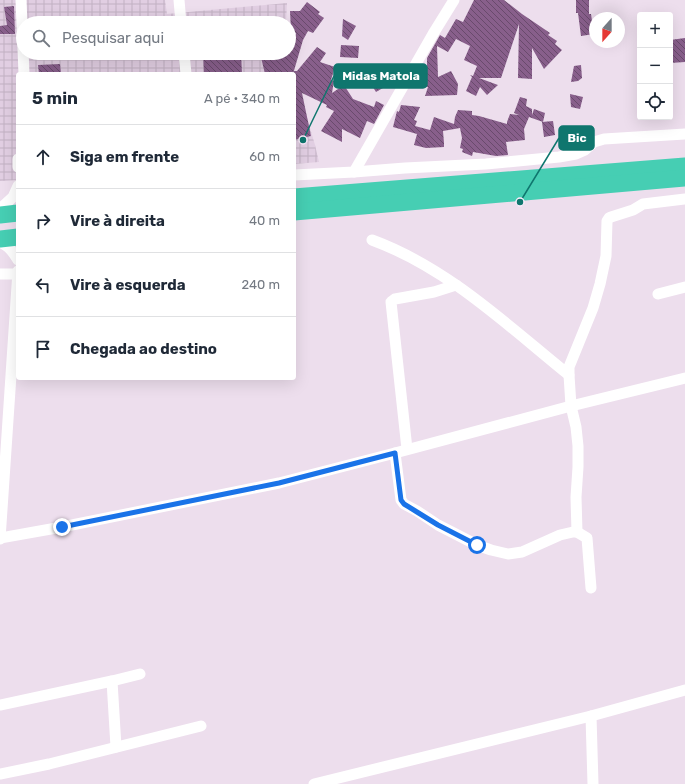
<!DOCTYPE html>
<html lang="pt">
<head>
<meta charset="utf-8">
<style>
	:root { --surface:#fff; --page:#f6f6f7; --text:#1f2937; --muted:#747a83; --line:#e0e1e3 }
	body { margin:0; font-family:Rubik,sans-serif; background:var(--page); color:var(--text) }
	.controls { position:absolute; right:12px; top:12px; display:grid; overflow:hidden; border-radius:4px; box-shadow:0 4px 16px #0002 }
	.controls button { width:36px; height:36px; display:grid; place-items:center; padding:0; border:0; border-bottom:1px solid var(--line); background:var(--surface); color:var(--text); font:20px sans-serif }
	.compass { position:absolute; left:589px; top:12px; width:36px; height:36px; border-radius:50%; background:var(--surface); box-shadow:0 4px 16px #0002; rotate:201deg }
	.stop { position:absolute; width:12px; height:12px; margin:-9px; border:3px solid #1a73e8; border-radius:50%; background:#fff }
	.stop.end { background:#1a73e8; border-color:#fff; box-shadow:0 1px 4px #0008 }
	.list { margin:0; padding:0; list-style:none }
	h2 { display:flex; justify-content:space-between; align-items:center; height:52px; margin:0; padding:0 16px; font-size:17px }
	h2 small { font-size:13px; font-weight:400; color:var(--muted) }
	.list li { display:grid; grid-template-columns:26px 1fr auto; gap:12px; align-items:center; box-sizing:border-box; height:64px; padding:0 16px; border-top:1px solid var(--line) }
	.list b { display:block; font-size:15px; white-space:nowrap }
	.list em { font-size:13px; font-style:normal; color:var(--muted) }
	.icon { flex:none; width:22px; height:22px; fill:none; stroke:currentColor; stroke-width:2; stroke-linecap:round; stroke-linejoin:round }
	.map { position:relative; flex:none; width:685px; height:784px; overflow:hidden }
	.search { position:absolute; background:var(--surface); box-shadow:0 4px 16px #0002; left:16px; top:16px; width:280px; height:44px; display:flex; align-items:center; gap:10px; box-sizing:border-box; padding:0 14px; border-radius:22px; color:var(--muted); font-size:15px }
	.panel { position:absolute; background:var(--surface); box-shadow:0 4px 16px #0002; left:16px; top:72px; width:280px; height:308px; border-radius:4px }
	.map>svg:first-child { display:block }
</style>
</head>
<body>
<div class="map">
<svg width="685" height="784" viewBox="0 0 685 784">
	<defs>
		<pattern id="industrial-grid" width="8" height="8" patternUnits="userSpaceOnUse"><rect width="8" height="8" fill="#e1cee2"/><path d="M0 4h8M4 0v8" fill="none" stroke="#c1b1c2"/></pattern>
		<pattern id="building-back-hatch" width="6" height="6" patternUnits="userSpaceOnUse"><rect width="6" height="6" fill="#885f8b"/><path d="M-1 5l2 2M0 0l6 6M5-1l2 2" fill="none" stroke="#694a6c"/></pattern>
	</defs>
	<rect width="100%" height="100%" fill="#eddeed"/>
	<path fill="url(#industrial-grid)" d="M 0,0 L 165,0 L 167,14 L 287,3 L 286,23 L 23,23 L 23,53 L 288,53 L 315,145 L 319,162 L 294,164 L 294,74 L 18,74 L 18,180 L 0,181 Z"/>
	<g fill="url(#building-back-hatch)">
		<path d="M 474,0 L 504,0 L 522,14 L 550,33 L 548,35 L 557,41 L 555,44 L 562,50 L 544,69 L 532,48 L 532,79 L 518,78 L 519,24 L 501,78 L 479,78 L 498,85 L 487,95 L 480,87 L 476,96 L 466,91 L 472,77 L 470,75 L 473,76 L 477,66 L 464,60 L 470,46 L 456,39 L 448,52 L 437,46 L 438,77 L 451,71 L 458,84 L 457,95 L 425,96 L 428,87 L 423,87 L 422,69 L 427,69 L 427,58 L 440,35 L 445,38 L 456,19 L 463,22 Z"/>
		<path d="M 576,0 L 589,0 L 589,14 L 591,14 L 594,34 L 581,36 L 578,13 L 576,13 Z"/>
		<path d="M 307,2 L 320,12 L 318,14 L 324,18 L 313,33 L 308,31 L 303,40 L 293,74 L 265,74 L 260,53 L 289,53 L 289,47 L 296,33 L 291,31 L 290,11 L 300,11 Z"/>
		<path d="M 14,6 L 15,34 L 0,34 L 0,26 L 7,25 L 4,7 Z"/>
		<path d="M 343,19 L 356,26 L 348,40 L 342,36 Z"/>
		<path d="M 685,38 L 685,62 L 670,63 L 670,40 Z"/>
		<path d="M 341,45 L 359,46 L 358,58 L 340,57 Z"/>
		<path d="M 317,47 L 326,53 L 320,62 L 335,67 L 331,80 L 334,81 L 332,93 L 344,85 L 353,99 L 374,107 L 376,101 L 384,105 L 374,124 L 367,121 L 360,138 L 342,129 L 342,142 L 321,131 L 334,111 L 326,107 L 327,105 L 302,93 L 311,136 L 294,140 L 294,71 L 297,71 Z"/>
		<path d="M 203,53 L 241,53 L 242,74 L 204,74 Z"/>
		<path d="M 60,64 L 61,74 L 39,74 L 38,65 Z"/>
		<path d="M 581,65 L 582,78 L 578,81 L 571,82 L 574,66 Z"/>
		<path d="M 381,73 L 388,85 L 376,92 L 369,81 Z"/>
		<path d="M 570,94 L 583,97 L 580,109 L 571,107 Z"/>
		<path d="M 520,97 L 527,99 L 526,106 L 532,109 L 532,115 L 534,109 L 545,113 L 543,122 L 529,117 L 524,129 L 525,140 L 506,142 L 508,155 L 496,156 L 473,152 L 472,156 L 462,152 L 463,149 L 460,148 L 462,138 L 460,128 L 443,131 L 444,143 L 444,147 L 426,148 L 414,145 L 417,134 L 393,127 L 397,111 L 399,112 L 401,105 L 420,107 L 414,120 L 417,121 L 415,126 L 430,130 L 434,117 L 454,124 L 455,117 L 458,110 L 472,111 L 472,115 L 479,116 L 507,124 L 507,122 L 510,114 L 519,115 L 514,113 Z"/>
		<path d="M 553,121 L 555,135 L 544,137 L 542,122 Z"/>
	</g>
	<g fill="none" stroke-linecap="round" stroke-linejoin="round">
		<g stroke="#fff" stroke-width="11">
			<path d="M 21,0 L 24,74"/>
			<path d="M 179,0 L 181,23"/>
			<path d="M 184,53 L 186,74"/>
			<path d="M 18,159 L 18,167"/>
			<path d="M 354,172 L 433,34 L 454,0"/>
			<path d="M 294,175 L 354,172 L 405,168 L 486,164 L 559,157 L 576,154 L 585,150 L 594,142 L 604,139 L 685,134"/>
			<path d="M 0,209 L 13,197 L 18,186"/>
			<path d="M 372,240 C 448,268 507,325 569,375"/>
			<path d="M 0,242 C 9,246 13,252 18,260"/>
			<path d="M 0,274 L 18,274"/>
			<path d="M 658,294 L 685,287"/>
			<path d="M 407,449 L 391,302 L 395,299 L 434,292 L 456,285"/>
			<path d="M 395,453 L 401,500 L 404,504 L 417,511 L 438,525 L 477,545 L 491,550 L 508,554 L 522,552 L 560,535 L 573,532 L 577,532 L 587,538 L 591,588"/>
			<path d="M 577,532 L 576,497 L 578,467 L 578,446 L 576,427 L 571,406 L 569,375 L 569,367 L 593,308 L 600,284 L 606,256 L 607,221 L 609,218 L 611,217 L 633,210 L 643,204 L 685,199"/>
			<path d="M 0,538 L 62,527 L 279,483 L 395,453 L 571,406 L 685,378"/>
			<path d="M 0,539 L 18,271"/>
			<path d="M 112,681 L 116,747"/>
			<path d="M 0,705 L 112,681 L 140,674"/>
			<path d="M 591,716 L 593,784"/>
			<path d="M 0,774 L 49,764 L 201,726"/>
			<path d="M 314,784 L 591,716 L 685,690"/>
		</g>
		<g stroke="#46ceb3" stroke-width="17">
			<path d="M 294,197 L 685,166"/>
			<path d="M 294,212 L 685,178"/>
			<path d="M 0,215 L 18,213"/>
			<path d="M 0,239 L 18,237"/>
		</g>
	</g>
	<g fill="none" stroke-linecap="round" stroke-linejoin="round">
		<path stroke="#1a73e8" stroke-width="5" d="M 62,527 L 279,483 L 395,453 L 401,500 L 404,504 L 417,512 L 438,525 L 477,545"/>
	</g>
	<path fill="none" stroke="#0f766e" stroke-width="1.5" d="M303 140L334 76M520 202L559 138"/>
	<g fill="#0f766e" stroke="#faecfb" stroke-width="1.5">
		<circle cx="303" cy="140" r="4"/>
		<circle cx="520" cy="202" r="4"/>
	</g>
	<g fill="#0f766e" stroke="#0f766e" stroke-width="1.5">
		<rect x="334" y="64" width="93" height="24" rx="4"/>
		<rect x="559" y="126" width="35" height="24" rx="4"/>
	</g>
	<g font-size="12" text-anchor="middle" font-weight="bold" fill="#fff">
		<text x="381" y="80">Midas Matola</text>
		<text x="577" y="142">Bic</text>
	</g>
</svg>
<div class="controls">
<button>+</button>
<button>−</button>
<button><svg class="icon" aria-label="locate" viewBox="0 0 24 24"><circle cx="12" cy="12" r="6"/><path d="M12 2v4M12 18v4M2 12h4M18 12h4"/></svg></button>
</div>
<svg class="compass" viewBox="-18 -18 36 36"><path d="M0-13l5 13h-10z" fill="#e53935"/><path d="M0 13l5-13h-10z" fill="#747a83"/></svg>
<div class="stop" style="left:477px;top:545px"></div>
<div class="stop end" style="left:62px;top:527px"></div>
<div class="search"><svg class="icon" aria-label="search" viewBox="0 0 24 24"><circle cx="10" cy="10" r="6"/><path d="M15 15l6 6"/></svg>Pesquisar aqui</div>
<section class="panel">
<h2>5 min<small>A pé · 340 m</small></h2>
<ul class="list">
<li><svg class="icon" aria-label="ahead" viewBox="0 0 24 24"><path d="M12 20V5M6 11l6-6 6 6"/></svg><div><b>Siga em frente</b></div><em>60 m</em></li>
<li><svg class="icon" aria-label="right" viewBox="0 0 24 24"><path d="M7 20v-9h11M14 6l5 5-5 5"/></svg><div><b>Vire à direita</b></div><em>40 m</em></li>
<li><svg class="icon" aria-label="left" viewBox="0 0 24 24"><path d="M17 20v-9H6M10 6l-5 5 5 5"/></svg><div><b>Vire à esquerda</b></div><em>240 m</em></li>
<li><svg class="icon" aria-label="arrive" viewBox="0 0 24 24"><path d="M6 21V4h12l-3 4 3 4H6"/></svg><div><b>Chegada ao destino</b></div></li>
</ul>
</section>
</div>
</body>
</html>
